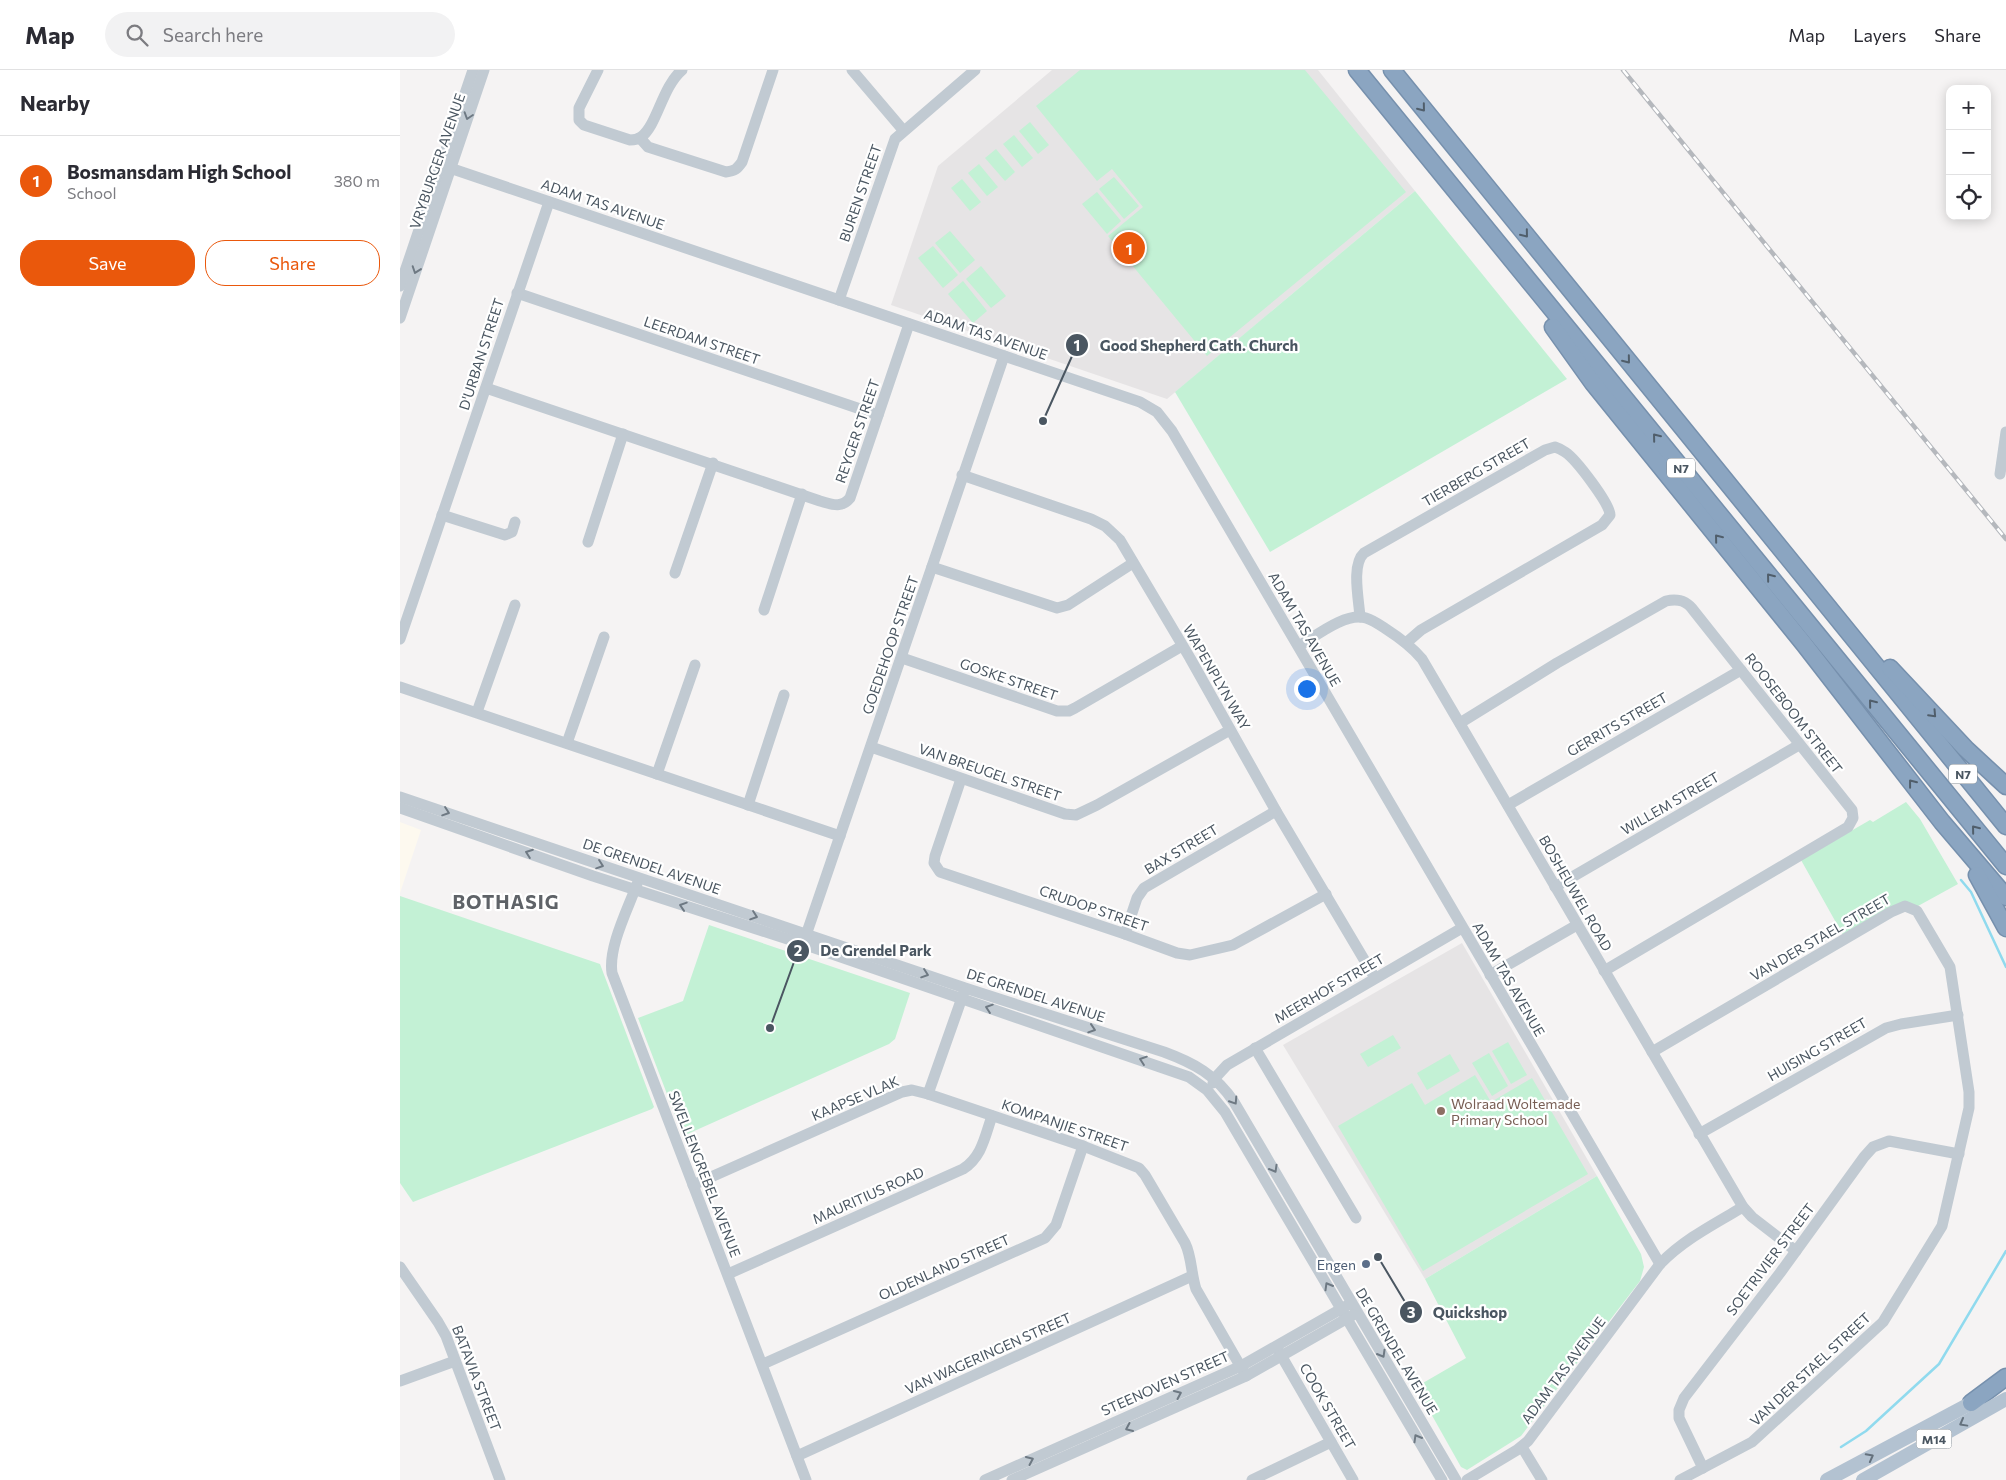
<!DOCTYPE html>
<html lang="en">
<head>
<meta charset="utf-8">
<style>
	:root { --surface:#fff; --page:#f2f2f3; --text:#2b2b33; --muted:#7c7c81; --line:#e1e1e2; --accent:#ea580c }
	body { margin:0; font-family:Commissioner,sans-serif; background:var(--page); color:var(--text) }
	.controls { position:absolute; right:15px; top:15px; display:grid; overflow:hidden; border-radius:10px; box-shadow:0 2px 12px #0003 }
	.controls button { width:45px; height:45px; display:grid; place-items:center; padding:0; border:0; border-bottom:1px solid var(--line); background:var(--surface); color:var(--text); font:25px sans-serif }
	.you { position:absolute; left:906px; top:618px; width:18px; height:18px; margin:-12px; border:4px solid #fff; border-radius:50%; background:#1a73e8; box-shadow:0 0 0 8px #1a73e833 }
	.badge { display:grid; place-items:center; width:32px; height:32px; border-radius:50%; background:var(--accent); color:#fff; font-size:16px; font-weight:700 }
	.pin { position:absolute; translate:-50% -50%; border:2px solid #fff; box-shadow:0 1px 5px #0006 }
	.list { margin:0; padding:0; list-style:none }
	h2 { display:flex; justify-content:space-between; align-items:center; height:65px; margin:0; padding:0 20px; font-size:21px }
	h2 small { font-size:16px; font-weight:400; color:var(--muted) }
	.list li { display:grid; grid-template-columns:32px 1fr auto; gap:15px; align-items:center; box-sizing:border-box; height:90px; padding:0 20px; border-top:1px solid var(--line) }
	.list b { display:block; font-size:19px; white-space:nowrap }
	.list p { margin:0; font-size:16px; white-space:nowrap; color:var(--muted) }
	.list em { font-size:16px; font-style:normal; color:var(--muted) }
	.actions { display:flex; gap:10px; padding:15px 20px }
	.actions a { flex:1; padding:11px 0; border:1px solid var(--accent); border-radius:20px; text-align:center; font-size:18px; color:var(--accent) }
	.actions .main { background:var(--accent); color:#fff }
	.icon { flex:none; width:28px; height:28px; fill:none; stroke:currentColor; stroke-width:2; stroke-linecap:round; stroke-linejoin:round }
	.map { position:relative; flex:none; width:1606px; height:1410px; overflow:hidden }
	header { display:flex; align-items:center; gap:30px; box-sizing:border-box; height:70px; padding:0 25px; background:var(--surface); border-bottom:1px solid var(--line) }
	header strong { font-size:24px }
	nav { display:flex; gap:28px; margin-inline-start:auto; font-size:18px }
	.search { width:350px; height:45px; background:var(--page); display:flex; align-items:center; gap:12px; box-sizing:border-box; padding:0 18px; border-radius:28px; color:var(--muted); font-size:19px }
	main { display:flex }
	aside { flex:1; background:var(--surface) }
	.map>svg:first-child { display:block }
</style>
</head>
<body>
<header>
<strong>Map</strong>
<div class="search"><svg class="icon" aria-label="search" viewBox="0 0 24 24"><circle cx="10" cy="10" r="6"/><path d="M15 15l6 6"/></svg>Search here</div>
<nav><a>Map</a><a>Layers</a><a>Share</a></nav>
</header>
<main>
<aside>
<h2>Nearby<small></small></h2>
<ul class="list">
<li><span class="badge">1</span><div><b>Bosmansdam High School</b><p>School</p></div><em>380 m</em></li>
</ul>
<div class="actions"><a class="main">Save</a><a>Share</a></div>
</aside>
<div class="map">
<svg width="1606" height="1410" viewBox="0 0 1606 1410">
	<rect width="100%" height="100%" fill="#f5f3f3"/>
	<path fill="#fdf9ef" d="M 0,752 L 21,760 L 0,823 Z"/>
	<g fill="#e6e4e5">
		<path d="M 652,0 L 918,0 L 1015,121 L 767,329 L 491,235 L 538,96 Z"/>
		<path d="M 1062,873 L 1197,1106 L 1025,1209 L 883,975 Z"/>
	</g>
	<g fill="#c3f1d5">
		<path d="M 680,0 L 905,0 L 1006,122 L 807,286 L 708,166 L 743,137 L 712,99 L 697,111 L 636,36 Z"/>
		<path d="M 630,52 L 649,75 L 638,84 L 619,61 Z"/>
		<path d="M 614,65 L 633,88 L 622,97 L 603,74 Z"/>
		<path d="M 596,79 L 615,102 L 605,111 L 585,88 Z"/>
		<path d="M 579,94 L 598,117 L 587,126 L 568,103 Z"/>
		<path d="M 714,107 L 739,136 L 724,149 L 699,119 Z"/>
		<path d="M 562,109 L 581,132 L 570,141 L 551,118 Z"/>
		<path d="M 1015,121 L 1167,309 L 870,482 L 775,322 Z"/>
		<path d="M 697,122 L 721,151 L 707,164 L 682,134 Z"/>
		<path d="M 550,161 L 575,190 L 560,203 L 535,173 Z"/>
		<path d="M 533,176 L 558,205 L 543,218 L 518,188 Z"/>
		<path d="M 581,196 L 606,226 L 591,238 L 566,209 Z"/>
		<path d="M 563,211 L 587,241 L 573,253 L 548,224 Z"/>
		<path d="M 1506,732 L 1520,749 L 1558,814 L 1518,836 L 1443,865 L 1401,790 L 1470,750 L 1473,752 Z"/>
		<path d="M 0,826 L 200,894 L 254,1037 L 252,1039 L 13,1132 L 0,1113 Z"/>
		<path d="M 309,855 L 510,923 L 495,969 L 489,974 L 283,1066 L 238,948 L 283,931 Z"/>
		<path d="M 993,965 L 1001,978 L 968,997 L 960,984 Z"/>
		<path d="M 1108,972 L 1127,1005 L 1111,1014 L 1092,981 Z"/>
		<path d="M 1089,983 L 1108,1016 L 1092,1026 L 1072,993 Z"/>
		<path d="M 1050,984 L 1060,1001 L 1027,1020 L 1017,1003 Z"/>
		<path d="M 1075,1005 L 1091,1032 L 1132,1008 L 1188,1104 L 1023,1201 L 938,1056 L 1012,1013 L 1025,1035 Z"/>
		<path d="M 1197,1106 L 1241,1184 L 1244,1197 L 1240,1211 L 1121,1366 L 1067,1400 L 1061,1397 L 1016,1317 L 1066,1288 L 1025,1209 Z"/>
	</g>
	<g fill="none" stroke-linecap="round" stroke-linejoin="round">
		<g stroke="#90daee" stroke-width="2.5">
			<path d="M 1561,810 L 1571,822 L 1606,897"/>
			<path d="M 1441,1377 L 1466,1361 L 1539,1294 L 1606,1181"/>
		</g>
		<g stroke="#7690ad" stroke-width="19">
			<g id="highway">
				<path d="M 957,0 L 1606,796"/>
				<path d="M 992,0 L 1606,756"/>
				<path d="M 1153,257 L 1193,313 L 1404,574 L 1542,752 L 1606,827"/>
				<path d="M 1490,598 L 1566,679 L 1606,716"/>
				<path d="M 1577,805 L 1606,858"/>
				<path d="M 1571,1333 L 1606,1307"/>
			</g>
		</g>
		<g stroke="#c1cad2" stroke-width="11">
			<path d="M 198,0 L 179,38 L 179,50 L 184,55 L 230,70 C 234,70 237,70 241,67 C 257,56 262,17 282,0"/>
			<path d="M 452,0 L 503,60"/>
			<path d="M 240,68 L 248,77 L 326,102 C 335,101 337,99 342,92 L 373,0"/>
			<path d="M 41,95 L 740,332 L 757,342 L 772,361 L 1260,1194"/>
			<path d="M 0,216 L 73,0"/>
			<path d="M 117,223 L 478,345"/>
			<path d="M 439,230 L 495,69 L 575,0"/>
			<path d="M 0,248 L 84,0"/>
			<path d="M 86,318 L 420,431 C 431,434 441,439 450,428 L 509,254"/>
			<path d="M 1600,404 L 1606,362"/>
			<path d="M 562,405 L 691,449 L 705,456 L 720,470 L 790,588 L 876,741 L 975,908"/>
			<path d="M 42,445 L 105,465 L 112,462 L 115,452"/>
			<path d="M 188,472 L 223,364"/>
			<path d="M 532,497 L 657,538 L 668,535 L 733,493"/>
			<path d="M 275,503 L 313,393"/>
			<path d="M 364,540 L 402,424"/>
			<path d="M 960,547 C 959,530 951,495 964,483 L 1145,380 L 1155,377 C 1158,378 1162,380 1165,382 C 1176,389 1210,434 1210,445 L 1202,455 L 1021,560 L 1006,573"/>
			<path d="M 0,569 L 149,132"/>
			<path d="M 899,576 C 916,566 945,542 966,548 C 973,550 980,555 986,559 C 1000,568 1012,577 1022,589 L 1343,1137 L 1352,1147 L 1396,1181"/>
			<path d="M 502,588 L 657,641 L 669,641 L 675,638 L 782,576"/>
			<path d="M 0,617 L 440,766"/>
			<path d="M 77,642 L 115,535"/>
			<path d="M 1060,653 L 1157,593 L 1266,531 C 1279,528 1287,531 1294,541 L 1452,740 L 1453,748 L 1448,757 L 1204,901"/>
			<path d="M 167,673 L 204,567"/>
			<path d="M 471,677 L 665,744 L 676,745 L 697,735 L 830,660"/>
			<path d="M 257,704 L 295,595"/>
			<path d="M 561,709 L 535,786 L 534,793 L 540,802 L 725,864 L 777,883 L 790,885 L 833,875 L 926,824"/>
			<path d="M 0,727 L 565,918 L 764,982 C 794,993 816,1005 834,1032 L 1056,1410"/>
			<path d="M 348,735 L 384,625"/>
			<path d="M 1108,735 L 1341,600"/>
			<path d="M 0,738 L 193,806 L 403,874 L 789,1007 L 807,1020 L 825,1042 L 1042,1410"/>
			<path d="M 237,814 C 228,839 208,877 212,903 L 406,1410"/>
			<path d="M 1155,817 L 1399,675"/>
			<path d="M 725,864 L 737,828 L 744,818 L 876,741"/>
			<path d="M 404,871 L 604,286"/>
			<path d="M 1090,905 L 1177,855"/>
			<path d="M 855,978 L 956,1148"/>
			<path d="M 1252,982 L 1491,842 L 1505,836 L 1517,841 L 1550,897 L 1569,1022 L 1569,1038 L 1542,1156 L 1483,1252 L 1352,1372 L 1280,1410"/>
			<path d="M 813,1013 L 815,1008 L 827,995 L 1062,858"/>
			<path d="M 528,1024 L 683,1076 L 739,1098 L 745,1105 L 785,1173 C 792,1187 791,1204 796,1219 L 846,1306"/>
			<path d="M 1299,1064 L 1486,958 L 1501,954 L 1558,945"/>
			<path d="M 293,1115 L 502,1022 L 512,1020 L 528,1024 L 564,922"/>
			<path d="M 0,1197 L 38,1252 L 46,1266 L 100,1410"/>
			<path d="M 328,1204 L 563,1099 C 582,1087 585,1066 592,1046"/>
			<path d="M 878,1280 L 953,1410"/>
			<path d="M 363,1294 L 645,1168 L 656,1155 L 683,1076"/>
			<path d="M 0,1311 L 55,1291"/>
			<path d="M 1122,1377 L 1142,1410"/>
			<path d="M 397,1386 L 792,1206"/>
			<path d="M 1303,1398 L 1279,1348 L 1279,1340 L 1284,1328 L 1380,1203 L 1464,1087 L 1473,1077 L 1489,1071 L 1559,1084"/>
			<path d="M 585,1410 L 841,1296 L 948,1235"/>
			<path d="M 612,1410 L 846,1306 L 953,1245"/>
			<path d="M 852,1410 L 931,1372"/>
			<path d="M 1067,1410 L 1117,1380 L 1128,1371 L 1260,1194 C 1283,1170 1314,1154 1343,1137"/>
		</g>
		<g stroke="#b3c2d1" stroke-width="14">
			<path d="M 1427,1410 L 1579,1329"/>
			<path d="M 1463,1410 L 1606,1329"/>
		</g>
		<use href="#highway" stroke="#8ba5c1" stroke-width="16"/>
		<g stroke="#b5b8bd" stroke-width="4.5">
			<path id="rail" d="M 1223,0 L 1606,469"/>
		</g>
		<use href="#rail" stroke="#fff" stroke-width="2.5" stroke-dasharray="8" stroke-linecap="butt"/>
	</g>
	<defs><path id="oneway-chevron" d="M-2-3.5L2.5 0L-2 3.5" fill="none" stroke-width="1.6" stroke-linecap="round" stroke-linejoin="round" transform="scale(1.25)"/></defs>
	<g stroke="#505e6b">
		<use href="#oneway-chevron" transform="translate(1022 38) rotate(51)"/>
		<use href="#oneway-chevron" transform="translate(1125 164) rotate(51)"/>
		<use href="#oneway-chevron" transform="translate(1227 290) rotate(51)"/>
		<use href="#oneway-chevron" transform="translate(1256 367) rotate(-129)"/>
		<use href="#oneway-chevron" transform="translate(1318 468) rotate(-129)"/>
		<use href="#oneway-chevron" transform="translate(1370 507) rotate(-129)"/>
		<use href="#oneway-chevron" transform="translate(1472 633) rotate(-129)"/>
		<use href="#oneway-chevron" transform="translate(1533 644) rotate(47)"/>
		<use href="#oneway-chevron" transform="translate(1512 713) rotate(-128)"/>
		<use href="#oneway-chevron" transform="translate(1575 759) rotate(-129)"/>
	</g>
	<g stroke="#6e7983">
		<use href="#oneway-chevron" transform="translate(68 46) rotate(108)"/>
		<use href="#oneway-chevron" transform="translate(16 200) rotate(109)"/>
		<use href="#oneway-chevron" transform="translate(46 742) rotate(19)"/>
		<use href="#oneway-chevron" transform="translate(129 783) rotate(-160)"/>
		<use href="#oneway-chevron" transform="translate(200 795) rotate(19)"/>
		<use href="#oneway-chevron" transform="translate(283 836) rotate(-162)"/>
		<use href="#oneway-chevron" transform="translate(354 846) rotate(19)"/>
		<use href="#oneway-chevron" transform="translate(525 904) rotate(19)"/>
		<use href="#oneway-chevron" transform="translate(589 938) rotate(-161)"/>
		<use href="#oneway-chevron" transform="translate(692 959) rotate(18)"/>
		<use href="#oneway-chevron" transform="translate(743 990) rotate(-161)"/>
		<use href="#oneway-chevron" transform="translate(834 1031) rotate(57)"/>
		<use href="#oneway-chevron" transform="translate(874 1099) rotate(60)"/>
		<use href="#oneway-chevron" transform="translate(928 1216) rotate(-120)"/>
		<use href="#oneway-chevron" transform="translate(982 1284) rotate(60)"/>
		<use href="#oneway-chevron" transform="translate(778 1324) rotate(-24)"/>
		<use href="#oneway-chevron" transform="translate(729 1358) rotate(156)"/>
		<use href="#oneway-chevron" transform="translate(1017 1368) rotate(-120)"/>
		<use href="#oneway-chevron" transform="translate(630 1390) rotate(-24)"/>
	</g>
	<g stroke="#64717d">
		<use href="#oneway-chevron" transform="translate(1563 1353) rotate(151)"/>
		<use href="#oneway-chevron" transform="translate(1470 1387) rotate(-28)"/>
	</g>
	<circle fill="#8d6e63" stroke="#fff" stroke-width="2" cx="1041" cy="1041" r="5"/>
	<circle fill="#5c6f8a" stroke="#fff" stroke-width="2" cx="966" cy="1194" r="5"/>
	<g text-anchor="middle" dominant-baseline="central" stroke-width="4.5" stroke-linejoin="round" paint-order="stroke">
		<g fill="#fff" stroke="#808990" stroke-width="1">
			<rect x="1267" y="388.5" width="28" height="19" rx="4"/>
			<rect x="1549" y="694.5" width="28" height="19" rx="4"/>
			<rect x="1516.5" y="1359.5" width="35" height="19" rx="4"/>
		</g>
		<g font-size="12" font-weight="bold" fill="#4a5661">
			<text x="1281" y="398">N7</text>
			<text x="1563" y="704">N7</text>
			<text x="1534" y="1369">M14</text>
		</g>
		<g font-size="14" fill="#4a5661" stroke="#fff">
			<text transform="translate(37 91) rotate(-71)">VRYBURGER AVENUE</text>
			<text transform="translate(460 123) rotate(-71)">BUREN STREET</text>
			<text transform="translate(203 134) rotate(19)">ADAM TAS AVENUE</text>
			<text transform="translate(586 264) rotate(19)">ADAM TAS AVENUE</text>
			<text transform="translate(302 270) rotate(19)">LEERDAM STREET</text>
			<text transform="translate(81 284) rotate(-72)">D'URBAN STREET</text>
			<text transform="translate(457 361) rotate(-71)">REYGER STREET</text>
			<text transform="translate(1076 402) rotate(-30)">TIERBERG STREET</text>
			<text transform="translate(905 559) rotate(60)">ADAM TAS AVENUE</text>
			<text transform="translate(490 575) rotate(-71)">GOEDEHOOP STREET</text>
			<text transform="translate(817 607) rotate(60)">WAPENPLYN WAY</text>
			<text transform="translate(609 609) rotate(19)">GOSKE STREET</text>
			<text transform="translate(1394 643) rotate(52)">ROOSEBOOM STREET</text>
			<text transform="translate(1217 654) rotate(-30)">GERRITS STREET</text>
			<text transform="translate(590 702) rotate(19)">VAN BREUGEL STREET</text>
			<text transform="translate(1270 733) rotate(-30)">WILLEM STREET</text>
			<text transform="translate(781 779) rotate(-31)">BAX STREET</text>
			<text transform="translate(252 796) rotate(19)">DE GRENDEL AVENUE</text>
			<text transform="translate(1176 823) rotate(60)">BOSHEUWEL ROAD</text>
			<text transform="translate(694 838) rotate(19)">CRUDOP STREET</text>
			<text transform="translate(1420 867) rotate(-30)">VAN DER STAEL STREET</text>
			<text transform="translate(1109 909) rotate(60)">ADAM TAS AVENUE</text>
			<text transform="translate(929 918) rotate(-30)">MEERHOF STREET</text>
			<text transform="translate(636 925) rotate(18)">DE GRENDEL AVENUE</text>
			<text transform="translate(1417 979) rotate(-30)">HUISING STREET</text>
			<text transform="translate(455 1028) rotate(-23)">KAAPSE VLAK</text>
			<text transform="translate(665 1055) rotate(19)">KOMPANJIE STREET</text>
			<text transform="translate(305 1104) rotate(69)">SWELLENGREBEL AVENUE</text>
			<text transform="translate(468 1125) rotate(-24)">MAURITIUS ROAD</text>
			<text transform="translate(1370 1189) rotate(-53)">SOETRIVIER STREET</text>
			<text transform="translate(544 1197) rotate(-24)">OLDENLAND STREET</text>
			<text transform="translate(997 1281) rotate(59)">DE GRENDEL AVENUE</text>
			<text transform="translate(588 1283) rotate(-24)">VAN WAGERINGEN STREET</text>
			<text transform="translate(1410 1299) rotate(-43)">VAN DER STAEL STREET</text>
			<text transform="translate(1163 1300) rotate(-53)">ADAM TAS AVENUE</text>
			<text transform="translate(77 1308) rotate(69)">BATAVIA STREET</text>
			<text transform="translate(765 1313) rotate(-24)">STEENOVEN STREET</text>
			<text transform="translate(928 1336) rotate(60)">COOK STREET</text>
		</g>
		<g font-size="14" fill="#785e54" stroke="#fff" text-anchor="start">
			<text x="1051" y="1033">Wolraad Woltemade<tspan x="1051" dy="16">Primary School</tspan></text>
		</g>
		<g font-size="14" fill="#4e5e75" stroke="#fff" text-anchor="end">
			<text x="956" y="1194">Engen</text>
		</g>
		<g font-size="19" font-weight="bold" letter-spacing="1" fill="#5f6368" stroke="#fff">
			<text x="106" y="831">BOTHASIG</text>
		</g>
	</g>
	<path fill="none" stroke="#4a5661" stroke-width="2" d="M643 351L677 275M370 958L398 881M978 1187L1011 1242"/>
	<g fill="#4a5661" stroke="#fff" stroke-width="2">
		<circle cx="643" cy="351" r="5"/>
		<circle cx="370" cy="958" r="5"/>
		<circle cx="978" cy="1187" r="5"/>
		<circle cx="677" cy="275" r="12"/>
		<circle cx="398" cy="881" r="12"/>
		<circle cx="1011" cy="1242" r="12"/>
	</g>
	<g font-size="15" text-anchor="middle" font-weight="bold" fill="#fff">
		<text x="677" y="281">1</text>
		<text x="398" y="886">2</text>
		<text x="1011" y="1248">3</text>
	</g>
	<g font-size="15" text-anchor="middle" font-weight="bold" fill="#4a5661" stroke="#fff" stroke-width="4.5" stroke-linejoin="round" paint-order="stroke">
		<text x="799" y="281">Good Shepherd Cath. Church</text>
		<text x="476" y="886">De Grendel Park</text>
		<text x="1070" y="1248">Quickshop</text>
	</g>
</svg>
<div class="controls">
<button>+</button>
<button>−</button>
<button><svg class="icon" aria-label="locate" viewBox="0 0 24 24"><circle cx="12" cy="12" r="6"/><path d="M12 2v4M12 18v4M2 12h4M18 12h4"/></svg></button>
</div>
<div class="you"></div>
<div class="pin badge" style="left:729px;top:178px">1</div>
</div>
</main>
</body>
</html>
